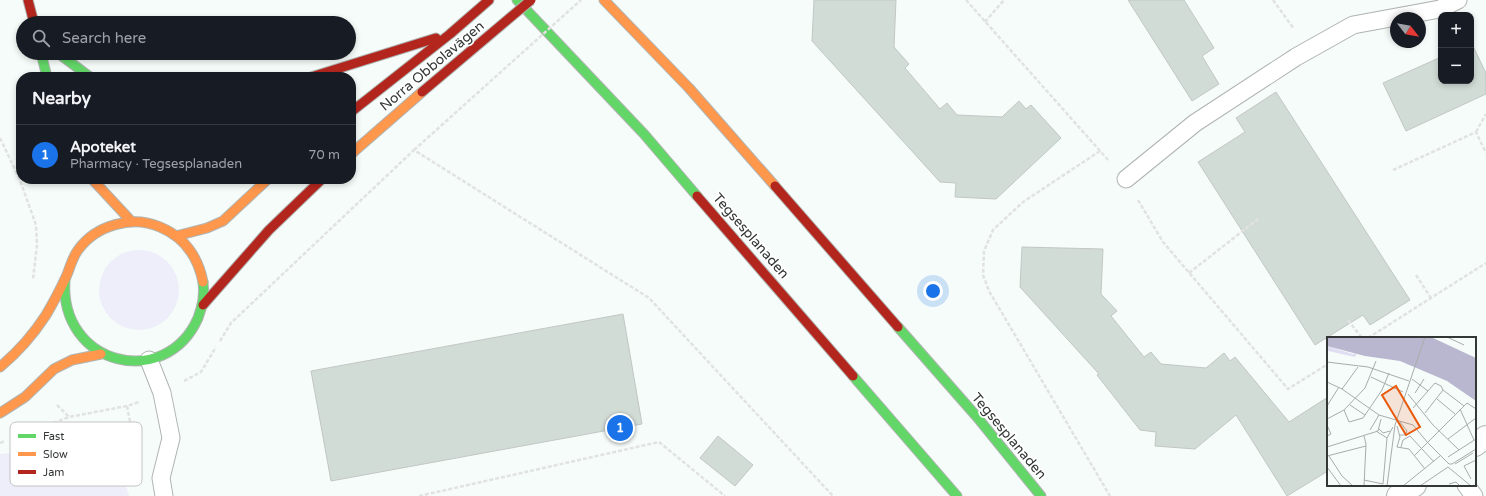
<!DOCTYPE html>
<html lang="en">
<head>
<meta charset="utf-8">
<style>
	:root { --surface:#171b24; --page:#242831; --text:#f1f3f6; --muted:#9ea1a6; --line:#363941; --accent:#1a73e8 }
	body { margin:0; font-family:"Varela Round",sans-serif; background:var(--page); color:var(--text) }
	.controls { position:absolute; right:12px; top:12px; display:grid; overflow:hidden; border-radius:8px; box-shadow:0 2px 6px #0003 }
	.controls button { width:36px; height:36px; display:grid; place-items:center; padding:0; border:0; border-bottom:1px solid var(--line); background:var(--surface); color:var(--text); font:20px sans-serif }
	.compass { position:absolute; left:1390px; top:12px; width:36px; height:36px; border-radius:50%; background:var(--surface); box-shadow:0 2px 6px #0003; rotate:121deg }
	.you { position:absolute; left:933px; top:291px; width:14px; height:14px; margin:-10px; border:3px solid #fff; border-radius:50%; background:#1a73e8; box-shadow:0 0 0 6px #1a73e833 }
	.badge { display:grid; place-items:center; width:26px; height:26px; border-radius:50%; background:var(--accent); color:#fff; font-size:13px; font-weight:700 }
	.pin { position:absolute; translate:-50% -50%; border:2px solid #fff; box-shadow:0 1px 4px #0006 }
	.list { margin:0; padding:0; list-style:none }
	h2 { display:flex; justify-content:space-between; align-items:center; height:52px; margin:0; padding:0 16px; font-size:17px }
	h2 small { font-size:13px; font-weight:400; color:var(--muted) }
	.list li { display:grid; grid-template-columns:26px 1fr auto; gap:12px; align-items:center; box-sizing:border-box; height:60px; padding:0 16px; border-top:1px solid var(--line) }
	.list b { display:block; font-size:15px; white-space:nowrap }
	.list p { margin:0; font-size:13px; white-space:nowrap; color:var(--muted) }
	.list em { font-size:13px; font-style:normal; color:var(--muted) }
	.icon { flex:none; width:22px; height:22px; fill:none; stroke:currentColor; stroke-width:2; stroke-linecap:round; stroke-linejoin:round }
	.map { position:relative; flex:none; width:1486px; height:496px; overflow:hidden }
	.search { position:absolute; background:var(--surface); box-shadow:0 2px 6px #0003; left:16px; top:16px; width:340px; height:44px; display:flex; align-items:center; gap:10px; box-sizing:border-box; padding:0 14px; border-radius:22px; color:var(--muted); font-size:15px }
	.panel { position:absolute; background:var(--surface); box-shadow:0 2px 6px #0003; left:16px; top:72px; width:340px; height:112px; border-radius:16px }
	.map>svg:first-child { display:block }
</style>
</head>
<body>
<div class="map">
<svg width="1486" height="496" viewBox="0 0 1486 496">
	<rect width="100%" height="100%" fill="#f6fcf9"/>
	<g fill="#edeef9">
		<circle cx="139" cy="290" r="40"/>
		<path d="M 88,446 L 119,464 L 129,496 L 0,496 L 0,454 Z"/>
	</g>
	<g fill="#d1dcd6" stroke="#c2c7c5">
		<path d="M 814,0 L 896,0 L 894,47 L 909,64 L 905,68 L 940,109 L 947,103 L 957,115 L 1002,117 L 1019,101 L 1026,109 L 1031,105 L 1061,138 L 996,199 L 955,197 L 956,183 L 940,182 L 812,41 Z"/>
		<path d="M 1128,0 L 1184,0 L 1214,48 L 1202,56 L 1219,84 L 1192,101 Z"/>
		<path d="M 1471,42 L 1486,73 L 1486,94 L 1406,131 L 1383,83 L 1441,57 L 1441,81 L 1471,81 Z"/>
		<path d="M 1276,92 L 1410,300 L 1370,325 L 1363,315 L 1315,345 L 1198,162 L 1245,132 L 1236,118 Z"/>
		<path d="M 1022,247 L 1103,249 L 1101,294 L 1117,311 L 1111,316 L 1144,357 L 1151,352 L 1161,364 L 1206,368 L 1224,353 L 1230,361 L 1235,357 L 1289,422 L 1328,397 L 1328,471 L 1287,496 L 1236,415 L 1195,449 L 1155,446 L 1156,432 L 1140,430 L 1097,375 L 1099,374 L 1020,287 Z"/>
		<path d="M 623,314 L 642,424 L 331,481 L 311,371 Z"/>
		<path d="M 718,436 L 753,465 L 735,486 L 700,458 Z"/>
	</g>
	<g fill="none" stroke-linecap="round" stroke-linejoin="round">
		<g stroke="#b0b4b2" stroke-width="19">
			<g id="lane">
				<path d="M 1126,179 L 1195,123 L 1296,57 L 1353,25 L 1440,9 L 1458,0"/>
				<path d="M 149,360 L 162,393 L 171,438 L 161,478 L 164,496"/>
				<path d="M 1466,485 L 1474,496"/>
			</g>
		</g>
		<g stroke="#b0b4b2" stroke-width="24">
			<g id="street">
				<path d="M 1475,445 L 1486,437"/>
				<path d="M 1398,496 L 1415,485"/>
			</g>
		</g>
		<g stroke="#b0b4b2" stroke-width="11">
			<g id="fast">
				<path d="M 517,0 L 644,134 L 697,196"/>
				<path d="M 41,53 L 47,77"/>
				<path d="M 58,53 L 90,77"/>
				<path d="M 65,280 C 59,366 166,391 198,318 C 203,305 205,295 203,282"/>
				<path d="M 898,327 L 977,417 L 1041,496"/>
				<path d="M 853,376 L 957,496"/>
			</g>
		</g>
		<g stroke="#b0b4b2" stroke-width="11">
			<g id="slow">
				<path d="M 604,0 L 689,88 L 775,186"/>
				<path d="M 351,154 L 422,92"/>
				<path d="M 92,179 L 131,221"/>
				<path d="M 176,236 L 207,228 L 223,221 L 268,179"/>
				<path d="M 0,367 C 18,352 33,335 46,315 C 53,303 60,290 66,277 C 70,268 72,258 78,250 C 96,225 132,215 160,227 C 184,237 198,257 203,282"/>
				<path d="M 0,413 L 25,397 L 54,369 L 72,360 L 101,354"/>
			</g>
		</g>
		<g stroke="#b0b4b2" stroke-width="11">
			<g id="jam">
				<path d="M 28,0 L 34,23"/>
				<path d="M 311,77 L 436,38"/>
				<path d="M 351,112 L 450,34 L 489,0"/>
				<path d="M 775,186 L 898,327"/>
				<path d="M 697,196 L 853,376"/>
				<path d="M 203,305 L 269,230 L 322,179"/>
			</g>
		</g>
		<g stroke="#e1e2e2" stroke-width="2.5" stroke-dasharray="4 2" stroke-linecap="butt">
			<path d="M 966,0 L 1109,161"/>
			<path d="M 1273,0 L 1294,29"/>
			<path d="M 985,22 L 1004,0"/>
			<path d="M 1476,132 L 1486,114"/>
			<path d="M 0,138 L 20,180 L 36,225 L 37,245 L 33,279"/>
			<path d="M 1100,151 L 1023,202 L 993,230 L 984,251 L 983,275 L 989,291 L 1110,496"/>
			<path d="M 1393,170 L 1476,132 L 1486,153"/>
			<path d="M 1138,200 L 1163,242 L 1288,389 L 1328,364"/>
			<path d="M 1189,273 L 1258,219"/>
			<path d="M 1416,275 L 1431,298"/>
			<path d="M 1348,320 L 1362,338"/>
			<path d="M 1368,338 L 1486,263"/>
			<path d="M 220,341 L 231,323 L 414,150 L 649,298 L 833,496"/>
			<path d="M 184,381 L 201,372 L 216,347"/>
			<path d="M 57,405 L 69,417"/>
			<path d="M 127,406 L 138,463"/>
			<path d="M 14,438 L 69,417 L 127,406 L 139,402"/>
			<path d="M 0,443 L 5,441"/>
			<path d="M 419,496 L 659,442 L 725,496"/>
		</g>
		<use href="#lane" stroke="#fefffe" stroke-width="17"/>
		<use href="#street" stroke="#fefffe" stroke-width="22"/>
		<use href="#fast" stroke="#63d668" stroke-width="9"/>
		<use href="#slow" stroke="#ff974d" stroke-width="9"/>
		<use href="#jam" stroke="#b3261e" stroke-width="9"/>
		<g stroke="#b0b4b2" stroke-width="11" stroke-linecap="butt">
			<path id="jam-bridge" d="M 422,92 L 531,0"/>
		</g>
		<path stroke="#e1e2e2" stroke-width="2.5" stroke-dasharray="4 2" stroke-linecap="butt" d="M 414,150 L 581,0"/>
		<use href="#jam-bridge" stroke="#b3261e" stroke-width="9"/>
	</g>
	<g text-anchor="middle" dominant-baseline="central" stroke-width="3.5" stroke-linejoin="round" paint-order="stroke">
		<g font-size="14" fill="#333735" stroke="#fff">
			<text transform="translate(432 66) rotate(-40)">Norra Obbolavägen</text>
			<text transform="translate(751 236) rotate(49)">Tegsesplanaden</text>
			<text transform="translate(1009 436) rotate(50)">Tegsesplanaden</text>
		</g>
	</g>
	<g transform="translate(1327 337)">
		<rect width="149" height="149" fill="#f6fcf9"/>
		<path d="M 0,9 L 26,17 L 30,16 L 28,20 L 1,14 Z" fill="#dfdef2"/>
		<path d="M 0,0 L 104,0 L 149,21 L 149,64 L 120,44 L 73,24 L 38,19 L 0,9 Z" fill="#b9b7d0"/>
		<path fill="none" stroke="#a8adab" stroke-width="1" d="M 120,0 L 137,8M 0,25 L 41,30 L 82,44M 44,40 L 76,55M 85,42 L 101,54M 0,45 L 15,52 L 52,78 L 86,88 L 101,106M 15,52 L 31,30M 116,53 L 137,69M 88,56 L 97,42M 81,57 L 106,88 L 132,113M 110,62 L 128,77M 23,68 L 38,78M 0,69 L 12,50M 86,71 L 108,46 L 114,49 L 116,53M 133,72 L 147,103M 17,73 L 22,85 L 36,81 L 55,53 L 62,36M 98,76 L 116,53M 0,82 L 17,73 L 38,51 L 49,24M 0,88 L 4,97 L 0,99M 70,89 L 73,100 L 70,110M 52,92 L 56,96 L 63,94M 43,93 L 52,78M 49,94 L 60,101 L 56,147M 72,98 L 78,98 L 80,94 L 73,85M 60,101 L 66,90M 121,102 L 149,81M 100,105 L 122,127 L 125,127M 0,110 L 51,94 L 54,82M 70,110 L 82,112 L 98,132M 74,110 L 76,103 L 83,99 L 107,125M 0,119 L 39,109M 2,119 L 15,139 L 26,149M 87,119 L 140,66 L 149,72M 121,120 L 149,102M 125,127 L 149,112M 128,127 L 146,116M 0,130 L 14,149M 121,130 L 144,149M 144,142 L 137,129 L 149,123M 37,143 L 56,147M 122,147 L 129,145 L 133,149M 37,149 L 39,107 L 37,99M 60,149 L 68,88 L 98,0M 76,149 L 113,119M 93,149 L 121,130"/>
		<path fill="#e8590c" fill-opacity="0.15" stroke="#e8590c" stroke-width="2" d="M 69,49 L 93,90 L 79,98 L 55,58 Z"/>
		<rect width="149" height="149" fill="none" stroke="#333735" stroke-width="2"/>
	</g>
	<rect x="10" y="422" width="132" height="64" rx="6" fill="#fff" stroke="#c2c3c2" stroke-width="1"/>
	<rect x="18" y="434" width="18" height="4" fill="#63d668"/>
	<rect x="18" y="452" width="18" height="4" fill="#ff974d"/>
	<rect x="18" y="470" width="18" height="4" fill="#b3261e"/>
	<g font-size="11" fill="#333735">
		<text x="43" y="440">Fast</text>
		<text x="43" y="458">Slow</text>
		<text x="43" y="476">Jam</text>
	</g>
</svg>
<div class="controls">
<button>+</button>
<button>−</button>
</div>
<svg class="compass" viewBox="-18 -18 36 36"><path d="M0-13l5 13h-10z" fill="#e53935"/><path d="M0 13l5-13h-10z" fill="#9ea1a6"/></svg>
<div class="you"></div>
<div class="pin badge" style="left:620px;top:428px">1</div>
<div class="search"><svg class="icon" aria-label="search" viewBox="0 0 24 24"><circle cx="10" cy="10" r="6"/><path d="M15 15l6 6"/></svg>Search here</div>
<section class="panel">
<h2>Nearby<small></small></h2>
<ul class="list">
<li><span class="badge">1</span><div><b>Apoteket</b><p>Pharmacy · Tegsesplanaden</p></div><em>70 m</em></li>
</ul>
</section>
</div>
</body>
</html>
